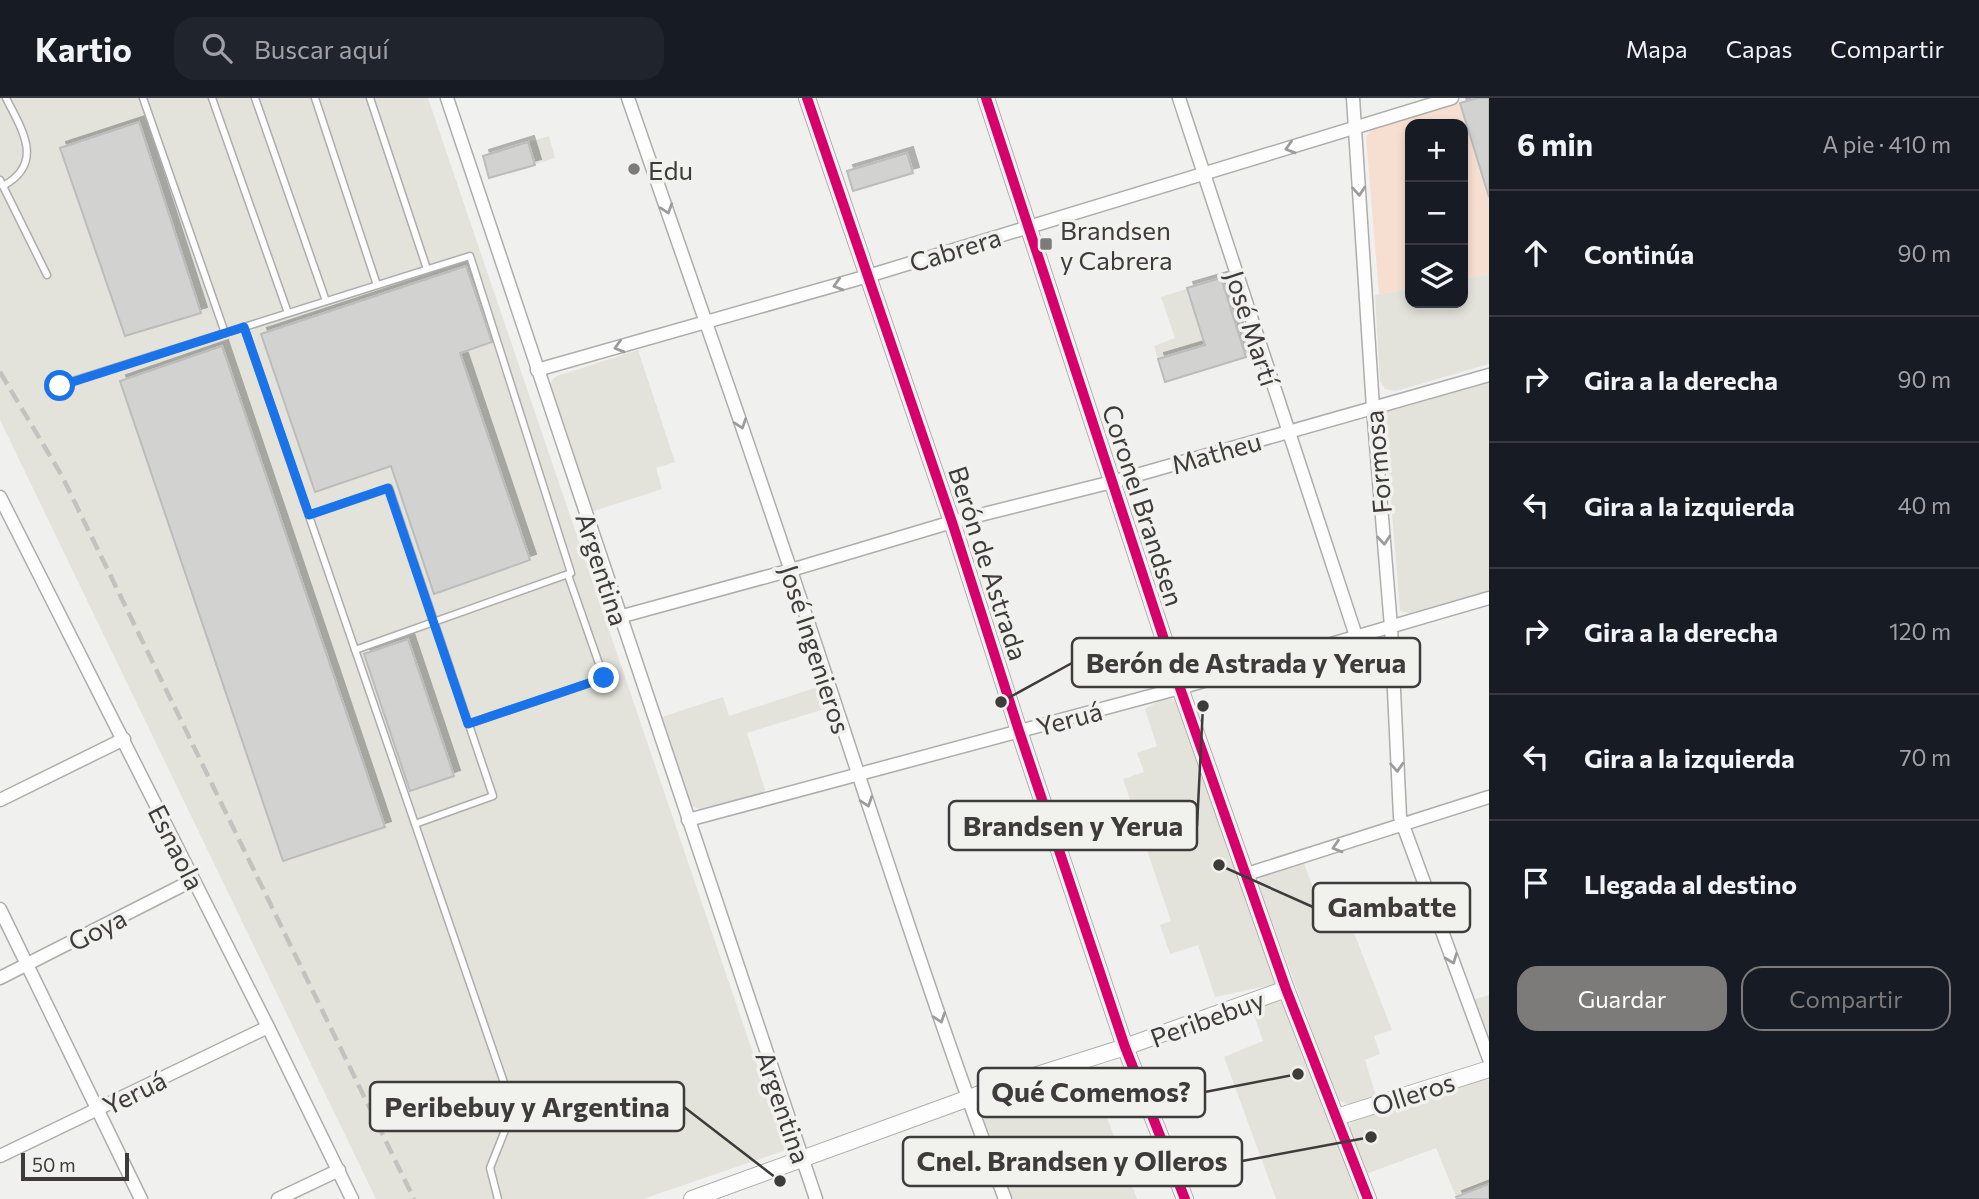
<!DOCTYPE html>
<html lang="es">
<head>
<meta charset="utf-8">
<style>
	:root { --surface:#171b24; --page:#20242c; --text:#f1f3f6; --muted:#9ea1a6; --line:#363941; --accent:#7c7b7a }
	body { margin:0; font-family:Commissioner,sans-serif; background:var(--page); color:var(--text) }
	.controls { position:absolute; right:21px; top:21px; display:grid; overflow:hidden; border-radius:14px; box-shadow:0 4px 10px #0003 }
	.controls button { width:63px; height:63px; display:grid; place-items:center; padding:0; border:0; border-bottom:2px solid var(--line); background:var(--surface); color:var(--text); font:35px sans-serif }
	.scale { position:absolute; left:21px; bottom:18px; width:108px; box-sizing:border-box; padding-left:7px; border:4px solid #3d3c3b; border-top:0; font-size:19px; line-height:24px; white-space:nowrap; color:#3d3c3b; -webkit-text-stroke:5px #f1f1ee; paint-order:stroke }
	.stop { position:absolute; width:21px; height:21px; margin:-16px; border:5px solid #1a73e8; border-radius:50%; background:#fff }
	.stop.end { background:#1a73e8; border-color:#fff; box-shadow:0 2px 7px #0008 }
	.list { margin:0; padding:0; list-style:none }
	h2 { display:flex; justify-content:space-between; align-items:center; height:91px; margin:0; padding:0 28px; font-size:30px }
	h2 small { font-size:23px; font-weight:400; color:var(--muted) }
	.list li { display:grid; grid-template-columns:46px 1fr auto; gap:21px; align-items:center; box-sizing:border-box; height:126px; padding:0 28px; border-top:2px solid var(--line) }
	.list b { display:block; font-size:26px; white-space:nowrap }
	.list em { font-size:23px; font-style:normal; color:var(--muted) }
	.actions { display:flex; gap:14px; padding:21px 28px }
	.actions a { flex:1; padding:16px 0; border:2px solid var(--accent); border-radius:21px; text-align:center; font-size:24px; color:var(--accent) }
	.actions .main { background:var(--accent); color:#fff }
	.icon { flex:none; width:38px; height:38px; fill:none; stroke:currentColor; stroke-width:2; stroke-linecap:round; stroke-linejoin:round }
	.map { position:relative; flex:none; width:1489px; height:1101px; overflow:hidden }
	header { display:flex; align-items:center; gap:42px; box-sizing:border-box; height:98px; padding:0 35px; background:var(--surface); border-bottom:2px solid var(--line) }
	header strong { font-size:33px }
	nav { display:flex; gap:38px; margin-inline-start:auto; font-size:24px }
	.search { width:490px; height:63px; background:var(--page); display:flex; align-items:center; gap:18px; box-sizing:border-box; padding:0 24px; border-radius:21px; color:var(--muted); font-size:26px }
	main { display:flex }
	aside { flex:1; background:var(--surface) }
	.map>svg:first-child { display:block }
</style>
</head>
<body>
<header>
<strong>Kartio</strong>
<div class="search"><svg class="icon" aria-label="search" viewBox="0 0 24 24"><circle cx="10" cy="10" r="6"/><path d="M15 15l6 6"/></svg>Buscar aquí</div>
<nav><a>Mapa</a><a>Capas</a><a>Compartir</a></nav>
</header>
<main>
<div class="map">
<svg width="1489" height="1101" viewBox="0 0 1489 1101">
	<defs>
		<filter id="shadow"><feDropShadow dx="6" dy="-6" stdDeviation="0" flood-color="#0004"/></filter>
	</defs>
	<rect width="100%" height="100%" fill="#f0f0ef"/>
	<g fill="#e3e3dc">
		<path d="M 0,0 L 428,0 L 786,1052 L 643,1101 L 376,1101 L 0,322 Z"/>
		<path d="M 549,38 L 555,60 L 489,80 L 483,58 Z"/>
		<path d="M 1489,176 L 1489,266 L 1396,293 L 1385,291 L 1380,283 L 1375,197 L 1410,190 L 1410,205 L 1463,205 L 1463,181 Z"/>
		<path d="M 1221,180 L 1246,259 L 1165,284 L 1154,248 L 1175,240 L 1161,199 Z"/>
		<path d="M 638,252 L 675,364 L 656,370 L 662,391 L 591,414 L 549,288 L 552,282 L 557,278 Z"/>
		<path d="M 1489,283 L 1489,493 L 1410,515 L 1400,513 L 1384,316 L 1389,311 Z"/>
		<path d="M 821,588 L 828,610 L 747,635 L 766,695 L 703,712 L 688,707 L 659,620 L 723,599 L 729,618 Z"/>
		<path d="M 1164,600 L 1175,602 L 1178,606 L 1277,879 L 1276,886 L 1215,899 L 1198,847 L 1170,856 L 1160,827 L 1171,823 L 1123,681 L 1144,674 L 1137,655 L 1157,648 L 1145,611 Z"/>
		<path d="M 1304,765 L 1324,820 L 1345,812 L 1392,932 L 1374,938 L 1380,956 L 1365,962 L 1376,998 L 1350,1007 L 1338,1002 L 1258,786 L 1260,780 Z"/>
		<path d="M 1489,897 L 1489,949 L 1472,902 Z"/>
		<path d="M 1277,902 L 1284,906 L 1360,1101 L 1276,1101 L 1224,959 L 1263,943 L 1252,911 Z"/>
		<path d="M 1088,968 L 1137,1101 L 1011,1101 L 979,1008 Z"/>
		<path d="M 1485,980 L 1489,983 L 1489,1101 L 1457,1101 L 1436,1050 L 1366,1076 L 1349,1033 L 1351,1023 Z"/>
	</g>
	<path fill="#f6dfd0" d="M 1460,5 L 1489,99 L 1489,176 L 1463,181 L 1463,26 L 1410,26 L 1410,190 L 1379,196 L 1366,39 L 1373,29 Z"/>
	<g fill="#d2d2d1" stroke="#bcbcbc" stroke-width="2" filter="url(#shadow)">
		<path d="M 1478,0 L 1489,0 L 1489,99 L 1460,5 Z"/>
		<path d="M 139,24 L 201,215 L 125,238 L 60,50 Z"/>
		<path d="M 528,44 L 535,67 L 489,80 L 483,58 Z"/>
		<path d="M 907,55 L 913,75 L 853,93 L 847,73 Z"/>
		<path d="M 466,168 L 492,244 L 460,255 L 530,462 L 434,496 L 391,368 L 315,394 L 261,236 Z"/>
		<path d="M 1221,180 L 1246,259 L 1165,284 L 1158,261 L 1205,247 L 1187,190 Z"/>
		<path d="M 222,248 L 385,729 L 283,763 L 120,283 Z"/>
		<path d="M 408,541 L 454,678 L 410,693 L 364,556 Z"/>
		<path d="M 1489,1086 L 1489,1101 L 1457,1101 L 1456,1099 Z"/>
	</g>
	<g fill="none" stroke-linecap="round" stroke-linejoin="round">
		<g stroke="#adadac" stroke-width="9">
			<g id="service">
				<path d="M 143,0 L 225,235"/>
				<path d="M 212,0 L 288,215"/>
				<path d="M 255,0 L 326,203"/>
				<path d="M 315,0 L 377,187"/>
				<path d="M 370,0 L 427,171"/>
				<path d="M 0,82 L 47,177"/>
				<path d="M 3,88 C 45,65 22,32 6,0"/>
				<path d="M 244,229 L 511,1005 L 511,1017 L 490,1070 L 498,1101"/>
				<path d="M 60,287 L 470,158 L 571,475 L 355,552"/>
				<path d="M 309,417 L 389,390 L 493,698 L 415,726"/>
				<path d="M 468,626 L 604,580 L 568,477"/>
			</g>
		</g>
		<g stroke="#adadac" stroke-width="15">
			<g id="minor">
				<path d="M 447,0 L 816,1101"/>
				<path d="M 628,0 C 683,156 737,313 790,470 C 861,681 927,893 1005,1101"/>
				<path d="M 1179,0 L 1356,538"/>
				<path d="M 1353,0 L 1373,310 L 1391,529 L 1400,719 L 1489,961"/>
				<path d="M 537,272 L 868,178 L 1452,0"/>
				<path d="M 0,399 L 268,929 L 352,1101"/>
				<path d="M 619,519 L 791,472 L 952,424 L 1112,384 L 1489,277"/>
				<path d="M 0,702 L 124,641"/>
				<path d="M 688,722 L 1180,590 L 1489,500"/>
				<path d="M 1247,776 L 1489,699"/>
				<path d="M 0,811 L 141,1101"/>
				<path d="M 0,880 L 193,782"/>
				<path d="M 0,1058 L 268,929"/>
				<path d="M 278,1101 L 339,1072"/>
			</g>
		</g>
		<g stroke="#adadac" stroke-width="18">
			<g id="tertiary">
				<path d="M 807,0 L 952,424 L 1019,633 L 1125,949 L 1185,1101"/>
				<path d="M 986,0 L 1180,590 L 1286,891 L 1368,1101"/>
				<path d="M 1337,1019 L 1489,971"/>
				<path d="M 692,1101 L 999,989 L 1125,949 L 1286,891"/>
			</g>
		</g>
		<use href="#service" stroke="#fdfdfd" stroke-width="6"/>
		<use href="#minor" stroke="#fdfdfd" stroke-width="12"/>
		<use href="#tertiary" stroke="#fdfdfd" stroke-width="16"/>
		<path stroke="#c2c2c1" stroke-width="4.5" stroke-dasharray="14 7" stroke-linecap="butt" d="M 0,274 L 62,378 L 414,1101"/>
		<g stroke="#f1f1ee" stroke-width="15">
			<g id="cycleway">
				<path d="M 807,0 L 952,424 L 1019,633 L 1125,949 L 1185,1101"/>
				<path d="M 986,0 L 1180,590 L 1286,891 L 1368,1101"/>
			</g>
		</g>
		<use href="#cycleway" stroke="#d6006c" stroke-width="10"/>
	</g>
	<defs><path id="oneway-chevron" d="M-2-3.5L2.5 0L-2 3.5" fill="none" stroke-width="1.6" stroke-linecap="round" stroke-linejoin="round" transform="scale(1.75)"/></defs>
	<g stroke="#9d9c9c">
		<use href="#oneway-chevron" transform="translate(1290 50) rotate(163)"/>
		<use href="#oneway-chevron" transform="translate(1359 93) rotate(86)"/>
		<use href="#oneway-chevron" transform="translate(667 111) rotate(71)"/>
		<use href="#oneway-chevron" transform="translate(838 187) rotate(164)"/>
		<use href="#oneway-chevron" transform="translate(619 249) rotate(164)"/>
		<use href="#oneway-chevron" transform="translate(741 326) rotate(71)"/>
		<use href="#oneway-chevron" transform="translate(1384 442) rotate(85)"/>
		<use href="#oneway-chevron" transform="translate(1397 669) rotate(87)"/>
		<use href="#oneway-chevron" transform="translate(867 704) rotate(71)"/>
		<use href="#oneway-chevron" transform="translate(1337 749) rotate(163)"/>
		<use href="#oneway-chevron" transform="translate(1452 861) rotate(69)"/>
		<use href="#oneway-chevron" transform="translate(940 920) rotate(71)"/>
	</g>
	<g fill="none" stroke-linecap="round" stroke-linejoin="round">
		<path stroke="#1a73e8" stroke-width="9" d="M 60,288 L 244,229 L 309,417 L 388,390 L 468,626 L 604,580"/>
	</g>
	<g fill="#7c7b7a" stroke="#f1f1ee" stroke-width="2.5">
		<circle cx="634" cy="71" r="7"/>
		<rect x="1039" y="139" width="14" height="14" rx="3.5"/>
	</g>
	<g text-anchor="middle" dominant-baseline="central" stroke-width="7" stroke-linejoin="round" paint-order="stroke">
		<g font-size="26" fill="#3d3c3b" stroke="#f1f1ee" text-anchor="start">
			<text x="648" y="71">Edu</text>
			<text x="1060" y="131">Brandsen<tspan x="1060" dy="30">y Cabrera</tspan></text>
		</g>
		<g font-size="26" fill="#3d3c3b" stroke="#f1f1ee">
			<text transform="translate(955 151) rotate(-17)">Cabrera</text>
			<text transform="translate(1253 230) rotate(72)">José Martí</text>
			<text transform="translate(1216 354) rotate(-16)">Matheu</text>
			<text transform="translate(1377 364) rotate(-95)">Formosa</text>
			<text transform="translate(1144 407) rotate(72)">Coronel Brandsen</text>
			<text transform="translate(989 465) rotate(72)">Berón de Astrada</text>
			<text transform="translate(603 471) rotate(72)">Argentina</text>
			<text transform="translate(816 551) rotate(72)">José Ingenieros</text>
			<text transform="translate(1069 620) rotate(-15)">Yeruá</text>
			<text transform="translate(177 749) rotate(63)">Esnaola</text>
			<text transform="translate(97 831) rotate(-27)">Goya</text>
			<text transform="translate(1207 920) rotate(-20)">Peribebuy</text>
			<text transform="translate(134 994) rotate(-26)">Yeruá</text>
			<text transform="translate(1413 995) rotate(-18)">Olleros</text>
			<text transform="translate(784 1009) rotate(71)">Argentina</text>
		</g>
	</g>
	<path fill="none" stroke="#3d3c3b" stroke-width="2.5" d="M1001 604L1072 565M1203 608L1197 728M1219 767L1313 809M1298 976L1205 994M780 1083L684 1009M1371 1039L1242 1063"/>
	<g fill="#3d3c3b" stroke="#f1f1ee" stroke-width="2.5">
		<circle cx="1001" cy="604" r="7"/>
		<circle cx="1203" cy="608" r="7"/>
		<circle cx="1219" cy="767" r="7"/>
		<circle cx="1298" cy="976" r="7"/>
		<circle cx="780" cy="1083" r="7"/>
		<circle cx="1371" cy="1039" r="7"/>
	</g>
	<g fill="#f1f1ee" stroke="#3d3c3b" stroke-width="2.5">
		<rect x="1072" y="540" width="348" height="49" rx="7"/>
		<rect x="949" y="703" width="248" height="49" rx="7"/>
		<rect x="1313" y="785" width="157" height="49" rx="7"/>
		<rect x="978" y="970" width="227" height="49" rx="7"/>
		<rect x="370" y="984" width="314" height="49" rx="7"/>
		<rect x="903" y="1039" width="339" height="49" rx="7"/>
	</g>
	<g font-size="28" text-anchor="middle" font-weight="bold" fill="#3d3c3b">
		<text x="1246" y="575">Berón de Astrada y Yerua</text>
		<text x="1073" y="738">Brandsen y Yerua</text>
		<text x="1392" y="819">Gambatte</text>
		<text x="1091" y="1004">Qué Comemos?</text>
		<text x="527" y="1019">Peribebuy y Argentina</text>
		<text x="1072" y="1073">Cnel. Brandsen y Olleros</text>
	</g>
</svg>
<div class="controls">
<button>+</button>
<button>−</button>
<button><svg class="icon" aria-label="layers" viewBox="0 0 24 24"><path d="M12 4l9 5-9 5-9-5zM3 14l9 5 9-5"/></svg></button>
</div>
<div class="scale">50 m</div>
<div class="stop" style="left:60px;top:288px"></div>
<div class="stop end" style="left:604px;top:580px"></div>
</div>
<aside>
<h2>6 min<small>A pie · 410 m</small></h2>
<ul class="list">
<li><svg class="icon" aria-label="ahead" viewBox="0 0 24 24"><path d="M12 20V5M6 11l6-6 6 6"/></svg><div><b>Continúa</b></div><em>90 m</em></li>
<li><svg class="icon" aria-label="right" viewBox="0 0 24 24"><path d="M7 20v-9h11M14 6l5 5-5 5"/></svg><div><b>Gira a la derecha</b></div><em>90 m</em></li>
<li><svg class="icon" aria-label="left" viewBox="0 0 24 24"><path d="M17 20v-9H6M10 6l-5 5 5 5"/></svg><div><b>Gira a la izquierda</b></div><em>40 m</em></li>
<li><svg class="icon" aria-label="right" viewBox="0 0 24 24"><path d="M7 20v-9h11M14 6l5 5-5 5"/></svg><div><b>Gira a la derecha</b></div><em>120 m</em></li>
<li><svg class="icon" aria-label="left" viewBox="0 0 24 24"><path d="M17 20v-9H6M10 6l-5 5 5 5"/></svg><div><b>Gira a la izquierda</b></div><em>70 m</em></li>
<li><svg class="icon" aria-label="arrive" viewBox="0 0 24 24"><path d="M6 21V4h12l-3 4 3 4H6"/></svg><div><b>Llegada al destino</b></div></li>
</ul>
<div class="actions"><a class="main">Guardar</a><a>Compartir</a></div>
</aside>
</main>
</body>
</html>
